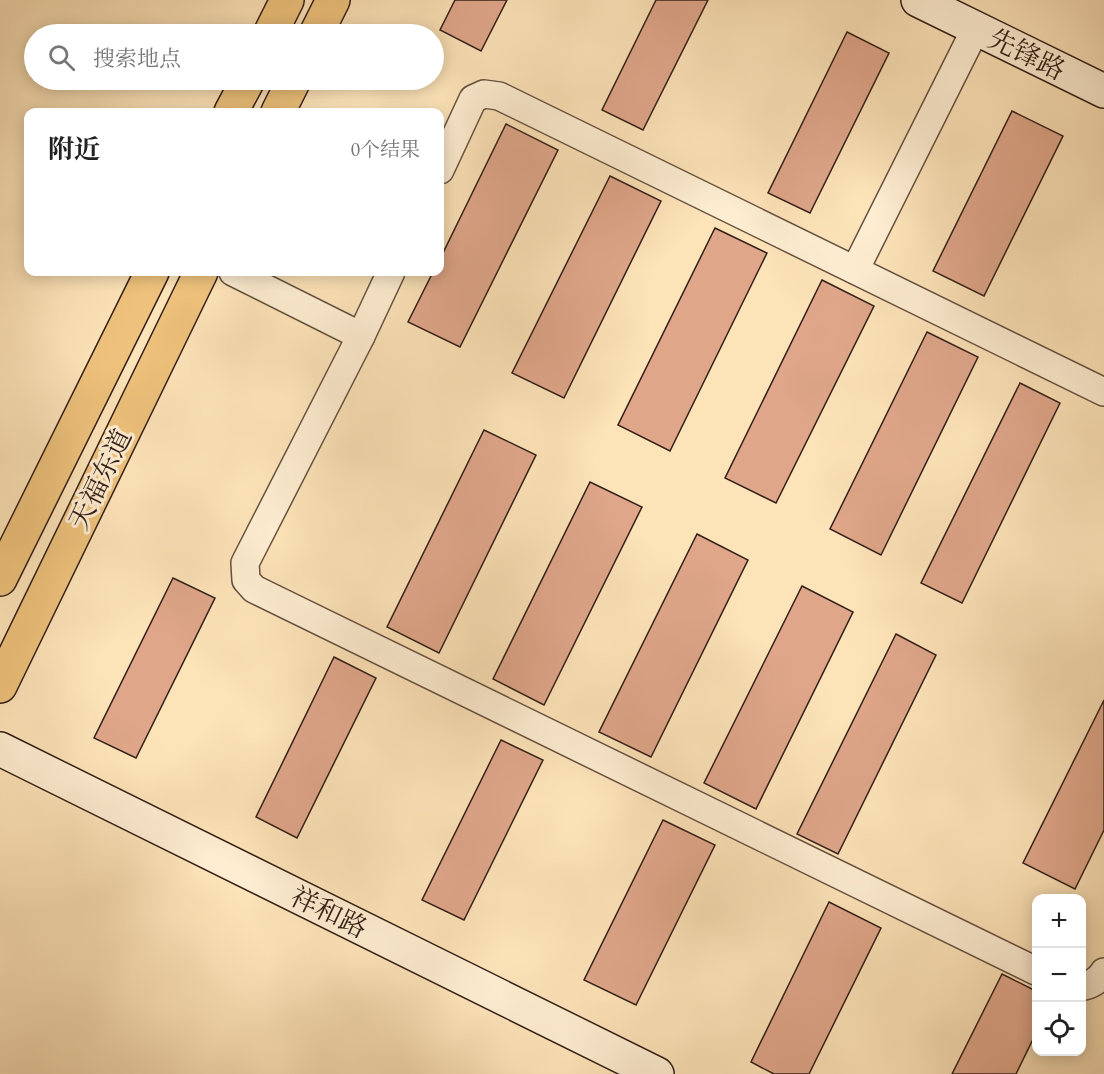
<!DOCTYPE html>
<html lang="zh">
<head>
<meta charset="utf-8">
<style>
	:root { --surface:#fff; --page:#f2f2f2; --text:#222; --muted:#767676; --line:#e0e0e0 }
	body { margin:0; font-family:"EB Garamond","Noto Serif SC",serif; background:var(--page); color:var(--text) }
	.controls { position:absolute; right:18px; bottom:18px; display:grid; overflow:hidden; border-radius:12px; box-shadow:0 3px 15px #0003 }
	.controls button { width:54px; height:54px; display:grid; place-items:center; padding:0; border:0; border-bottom:2px solid var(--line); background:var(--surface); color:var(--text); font:30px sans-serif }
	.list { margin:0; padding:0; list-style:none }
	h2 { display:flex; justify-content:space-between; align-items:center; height:78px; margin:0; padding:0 24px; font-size:26px }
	h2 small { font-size:20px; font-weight:400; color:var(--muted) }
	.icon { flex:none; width:33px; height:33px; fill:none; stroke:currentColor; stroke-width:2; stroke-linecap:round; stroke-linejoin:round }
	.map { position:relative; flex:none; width:1104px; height:1074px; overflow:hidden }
	.search { position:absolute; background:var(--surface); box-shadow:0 3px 15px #0003; left:24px; top:24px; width:420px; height:66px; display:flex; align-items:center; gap:15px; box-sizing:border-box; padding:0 21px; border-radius:33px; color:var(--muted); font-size:22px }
	.panel { position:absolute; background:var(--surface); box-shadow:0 3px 15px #0003; left:24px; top:108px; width:420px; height:168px; border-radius:12px }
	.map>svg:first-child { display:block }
</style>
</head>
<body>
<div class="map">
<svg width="1104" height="1074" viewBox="0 0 1104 1074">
	<rect width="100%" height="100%" fill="#fde3b8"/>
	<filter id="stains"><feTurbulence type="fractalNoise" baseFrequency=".00333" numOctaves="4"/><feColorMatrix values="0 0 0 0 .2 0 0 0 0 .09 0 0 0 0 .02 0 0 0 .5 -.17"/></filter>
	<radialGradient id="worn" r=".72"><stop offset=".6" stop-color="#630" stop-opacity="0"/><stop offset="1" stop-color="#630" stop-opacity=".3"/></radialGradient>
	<g fill="#dfa68a" stroke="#331f18" stroke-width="1.5">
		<path d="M 455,0 L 507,0 L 481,51 L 440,30 Z"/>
		<path d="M 656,0 L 708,0 L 643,130 L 602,110 Z"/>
		<path d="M 847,32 L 889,53 L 810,213 L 768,193 Z"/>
		<path d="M 1012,111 L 1063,136 L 984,296 L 933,271 Z"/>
		<path d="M 506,124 L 558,150 L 460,347 L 408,322 L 433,272 L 440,272 L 440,259 Z"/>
		<path d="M 610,176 L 661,201 L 564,398 L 512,373 Z"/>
		<path d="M 715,228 L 767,253 L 670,451 L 618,425 Z"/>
		<path d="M 822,280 L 874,306 L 776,503 L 725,478 Z"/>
		<path d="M 927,332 L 978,357 L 881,555 L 830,529 Z"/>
		<path d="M 1020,383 L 1060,403 L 962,603 L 921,583 Z"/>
		<path d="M 484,430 L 536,455 L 439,653 L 387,627 Z"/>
		<path d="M 590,482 L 642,507 L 544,705 L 493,679 Z"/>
		<path d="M 697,534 L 748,560 L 651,757 L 599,732 Z"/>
		<path d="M 173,578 L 215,598 L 136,758 L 94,738 Z"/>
		<path d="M 802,586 L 853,612 L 756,809 L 704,783 Z"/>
		<path d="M 896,634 L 936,655 L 838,854 L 797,834 Z"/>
		<path d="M 334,657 L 376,678 L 297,838 L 256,817 Z"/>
		<path d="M 1104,700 L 1104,830 L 1075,889 L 1023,863 Z"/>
		<path d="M 501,740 L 543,760 L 464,920 L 422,900 Z"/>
		<path d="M 663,820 L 715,845 L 636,1005 L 584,980 Z"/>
		<path d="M 829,902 L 881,928 L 809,1074 L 774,1074 L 751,1062 Z"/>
		<path d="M 1002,974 L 1036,991 L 1036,1033 L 1016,1074 L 952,1074 Z"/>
	</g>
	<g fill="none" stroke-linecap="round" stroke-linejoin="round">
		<g stroke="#665040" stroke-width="30">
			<g id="street">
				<path d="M 440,170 L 473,99 L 484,94 L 499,96 L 1104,392"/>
				<path d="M 855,270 L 976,28"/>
				<path d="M 233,272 L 361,336"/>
				<path d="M 391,272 L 361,336 L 245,563 L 246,580 L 254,589 L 1036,971"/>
				<path d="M 1082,986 C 1090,986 1100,979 1104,972"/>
			</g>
		</g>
		<g stroke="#331f18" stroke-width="36">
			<g id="secondary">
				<path d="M 918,0 L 1104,91"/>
				<path d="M 0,749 L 657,1074"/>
			</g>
		</g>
		<g stroke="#331f18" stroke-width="36">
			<g id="primary">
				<path d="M 270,34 L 287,0"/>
				<path d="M 316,34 L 333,0"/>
				<path d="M 231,112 L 248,80"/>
				<path d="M 278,112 L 294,80"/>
				<path d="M 0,579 L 152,272"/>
				<path d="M 0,686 L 201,272"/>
			</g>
		</g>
		<use href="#street" stroke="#feedd1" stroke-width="27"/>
		<use href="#secondary" stroke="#feedd1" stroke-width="33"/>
		<use href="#primary" stroke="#eec27c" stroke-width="33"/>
	</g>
	<g text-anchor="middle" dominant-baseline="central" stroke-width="6" stroke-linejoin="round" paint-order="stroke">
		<g font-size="27" fill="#331f18" stroke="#feedd1">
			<text transform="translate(1027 54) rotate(26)">先锋路</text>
			<text transform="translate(100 479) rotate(-64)">天福东道</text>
			<text transform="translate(329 912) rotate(26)">祥和路</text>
		</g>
	</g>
	<rect width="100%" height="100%" filter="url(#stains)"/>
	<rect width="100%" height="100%" fill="url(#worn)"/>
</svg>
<div class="controls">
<button>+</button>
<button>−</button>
<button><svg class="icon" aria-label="locate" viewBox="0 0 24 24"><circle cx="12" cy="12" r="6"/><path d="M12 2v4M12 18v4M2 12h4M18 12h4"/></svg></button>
</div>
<div class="search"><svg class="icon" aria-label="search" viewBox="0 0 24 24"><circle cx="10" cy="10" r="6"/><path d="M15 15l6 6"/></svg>搜索地点</div>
<section class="panel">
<h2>附近<small>0个结果</small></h2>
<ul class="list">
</ul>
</section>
</div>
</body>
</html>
